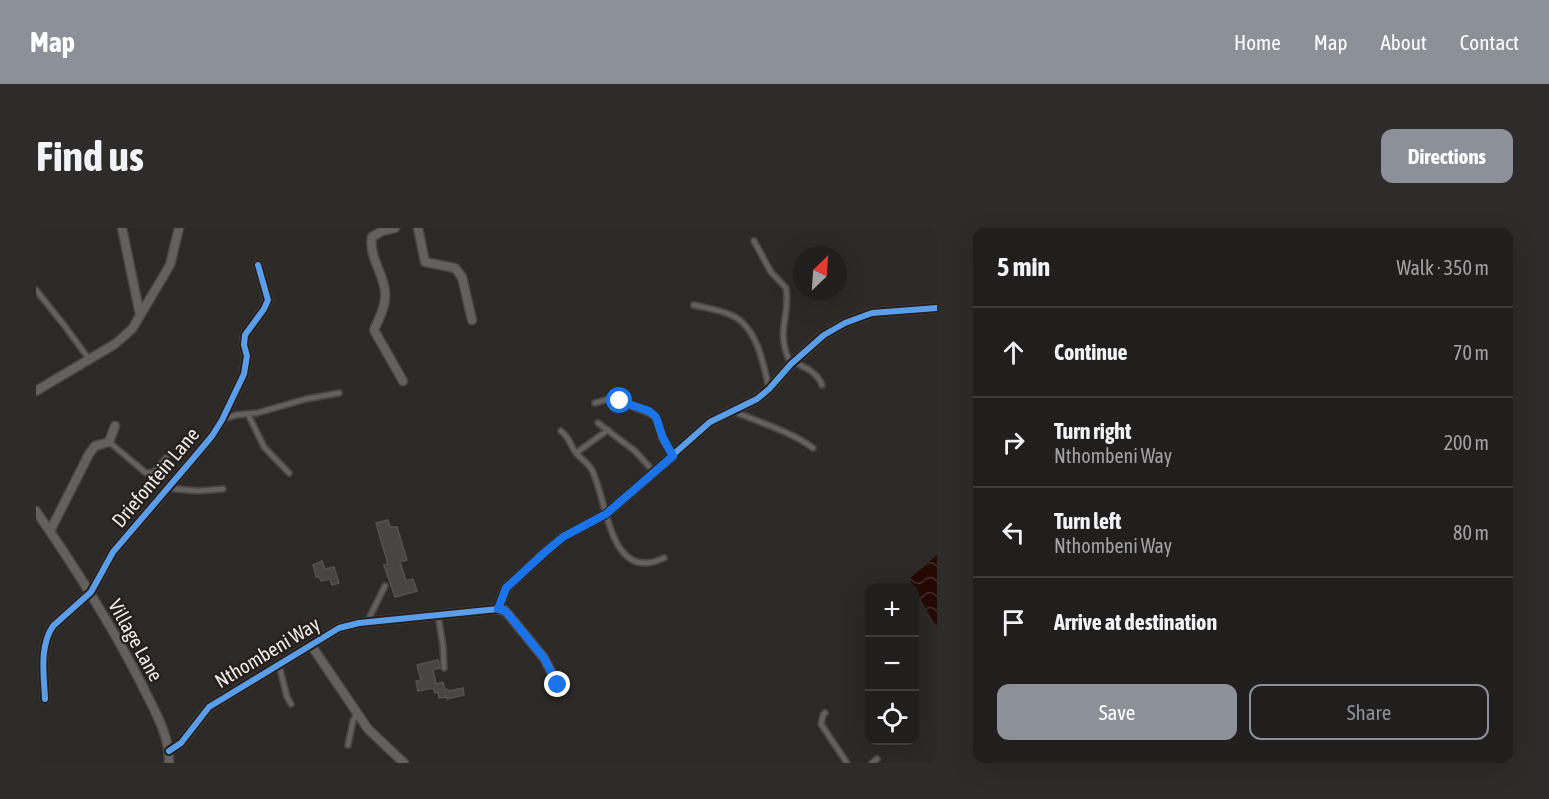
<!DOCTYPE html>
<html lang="en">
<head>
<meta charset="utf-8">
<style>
	:root { --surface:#211f1d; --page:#2d2c2a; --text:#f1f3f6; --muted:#a2a2a4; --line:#3e3d3b; --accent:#8c9099 }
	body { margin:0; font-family:"Asap Condensed",sans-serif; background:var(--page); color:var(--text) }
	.controls { position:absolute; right:18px; bottom:18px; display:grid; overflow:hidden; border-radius:12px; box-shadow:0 6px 24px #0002 }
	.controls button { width:54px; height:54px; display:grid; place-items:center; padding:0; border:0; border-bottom:2px solid var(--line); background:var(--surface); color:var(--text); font:30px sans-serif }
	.compass { position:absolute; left:757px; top:18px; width:54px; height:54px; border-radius:50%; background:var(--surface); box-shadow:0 6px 24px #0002; rotate:25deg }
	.stop { position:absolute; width:18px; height:18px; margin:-14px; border:4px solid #1a73e8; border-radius:50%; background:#fff }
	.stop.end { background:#1a73e8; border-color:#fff; box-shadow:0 2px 6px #0008 }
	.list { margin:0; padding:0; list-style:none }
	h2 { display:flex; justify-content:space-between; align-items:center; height:78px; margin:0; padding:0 24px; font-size:26px }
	h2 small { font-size:20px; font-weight:400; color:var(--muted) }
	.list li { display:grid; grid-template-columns:39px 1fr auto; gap:18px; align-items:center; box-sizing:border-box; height:90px; padding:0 24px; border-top:2px solid var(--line) }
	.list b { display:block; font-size:22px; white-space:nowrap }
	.list p { margin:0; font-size:20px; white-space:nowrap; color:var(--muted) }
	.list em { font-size:20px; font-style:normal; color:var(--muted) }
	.actions { display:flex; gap:12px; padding:18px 24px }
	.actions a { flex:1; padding:14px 0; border:2px solid var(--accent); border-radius:12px; text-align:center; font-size:21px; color:var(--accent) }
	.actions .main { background:var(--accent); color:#fff }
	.icon { flex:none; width:33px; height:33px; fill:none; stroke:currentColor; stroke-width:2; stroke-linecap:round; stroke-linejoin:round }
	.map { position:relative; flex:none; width:901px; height:535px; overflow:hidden; border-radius:12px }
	header { display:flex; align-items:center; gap:36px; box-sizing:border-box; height:84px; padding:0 30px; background:var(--accent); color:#fff }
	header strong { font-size:28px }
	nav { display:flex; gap:33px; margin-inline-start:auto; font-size:21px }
	.intro { display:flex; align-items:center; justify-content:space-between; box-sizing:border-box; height:144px; padding:0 36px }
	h1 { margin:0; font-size:42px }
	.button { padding:15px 27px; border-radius:12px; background:var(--accent); color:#fff; font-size:21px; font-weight:700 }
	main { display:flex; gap:36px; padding:0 36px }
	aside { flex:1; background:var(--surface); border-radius:12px; box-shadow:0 6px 24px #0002 }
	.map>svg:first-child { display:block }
</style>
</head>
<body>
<header>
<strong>Map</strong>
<nav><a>Home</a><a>Map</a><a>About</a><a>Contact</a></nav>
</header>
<div class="intro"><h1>Find us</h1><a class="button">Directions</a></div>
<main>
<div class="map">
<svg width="901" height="535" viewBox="0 0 901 535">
	<defs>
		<pattern id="water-waves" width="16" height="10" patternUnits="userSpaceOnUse" patternTransform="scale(1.5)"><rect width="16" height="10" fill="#250a04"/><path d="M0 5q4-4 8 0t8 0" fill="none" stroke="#452e29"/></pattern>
	</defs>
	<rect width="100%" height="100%" fill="#2c2927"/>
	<path fill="url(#water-waves)" d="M 901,327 L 901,400 L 873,351 Z"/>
	<g fill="#484543" stroke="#54514f" stroke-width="1.5">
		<path d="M 352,292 L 354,299 L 361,299 L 371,332 L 364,334 L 370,353 L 377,351 L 381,363 L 359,369 L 348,337 L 352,336 L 340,295 Z"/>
		<path d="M 286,333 L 289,341 L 298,339 L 303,355 L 296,357 L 294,351 L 285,353 L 283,349 L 280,349 L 277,337 Z"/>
		<path d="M 402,432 L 404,440 L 397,442 L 400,456 L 407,454 L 409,461 L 414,463 L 427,460 L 428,467 L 411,471 L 411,469 L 403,470 L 402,464 L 399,465 L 397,460 L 382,463 L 380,453 L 385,452 L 381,437 Z"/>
	</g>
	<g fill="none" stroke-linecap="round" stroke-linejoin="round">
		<g stroke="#494543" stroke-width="8">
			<g id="lane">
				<path d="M 718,13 L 735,44 L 750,60 C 755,89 738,102 755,136"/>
				<path d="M 0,62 L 28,97 L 53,131"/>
				<path d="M 658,77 C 670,80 684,82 695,87 C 721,98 728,137 733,161"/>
				<path d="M 757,134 C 769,139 781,144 786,157"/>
				<path d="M 559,175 L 576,170 L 617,187 L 621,192 L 626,210 L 637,228"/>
				<path d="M 697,183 C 722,194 756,204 777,220"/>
				<path d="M 212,186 L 228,219 L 253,245"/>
				<path d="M 188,191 L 200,187 L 221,185 L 270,171 L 303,165"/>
				<path d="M 562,195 L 599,223 L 618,244"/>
				<path d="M 525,203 C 535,211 533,216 540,225 C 545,231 552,235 556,242 C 572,274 573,356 628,330"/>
				<path d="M 73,214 L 110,245 L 118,244 L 130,230"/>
				<path d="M 540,225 L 572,202"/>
				<path d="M 131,260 L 161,263 L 187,261"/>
				<path d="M 402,387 L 407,418 L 408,440"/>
				<path d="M 331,394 L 349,358"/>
				<path d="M 243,437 L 251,469 L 255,476"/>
				<path d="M 789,485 L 787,487 L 785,496 L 811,535"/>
				<path d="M 312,517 L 317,493 L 321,485"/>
				<path d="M 836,535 L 841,531"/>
			</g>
		</g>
		<g stroke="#494543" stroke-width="11">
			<g id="street">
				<path d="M 86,0 L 104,87"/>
				<path d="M 359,0 L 346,3 L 336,9 C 332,30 351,49 349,70 C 349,81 342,92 338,102 L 367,153"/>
				<path d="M 382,0 L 389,34 L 419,40 L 426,49 L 436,92"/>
				<path d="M 0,163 L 79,116 L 96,101 L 134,37 L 143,0"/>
				<path d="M 0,283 C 39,339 75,396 106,457 C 118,482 134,507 133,535"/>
				<path d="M 14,303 L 53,226 L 59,218 L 73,214 L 79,198"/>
				<path d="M 462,381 L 468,382 L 472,386 L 508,430 L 522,457"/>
				<path d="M 275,417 L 332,501 L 368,535"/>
				<path d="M 9,471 C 8,447 3,419 17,398 L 55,364 L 77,324 L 155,233 L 176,208 L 186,192 L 208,146 L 211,128 L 208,117 L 209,107 L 228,81 L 232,72 L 222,37"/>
				<path d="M 133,523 L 145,515 L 173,479 L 303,400 L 323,395 L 462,381 L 468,364 L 474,356 L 527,309 L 570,286 L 674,194 L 721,171 L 733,161 L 755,136 L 788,107 L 809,95 L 836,85 L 901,80"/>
			</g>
		</g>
		<use href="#lane" stroke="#63605e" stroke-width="4.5"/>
		<use href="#street" stroke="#63605e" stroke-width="8"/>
		<g stroke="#251e1a" stroke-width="10">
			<g id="cycleway">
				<path d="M 9,471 C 8,447 3,419 17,398 L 55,364 L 77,324 L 155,233 L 176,208 L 186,192 L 208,146 L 211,128 L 208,117 L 209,107 L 228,81 L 232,72 L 222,37"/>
				<path d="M 133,523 L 145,515 L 173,479 L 303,400 L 323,395 L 462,381 L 468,364 L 474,356 L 527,309 L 570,286 L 674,194 L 721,171 L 733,161 L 755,136 L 788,107 L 809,95 L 836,85 L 901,80"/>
			</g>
		</g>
		<use href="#cycleway" stroke="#5a9eea" stroke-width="6"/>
	</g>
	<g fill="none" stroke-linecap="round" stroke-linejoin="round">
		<path stroke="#1a73e8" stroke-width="8" d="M 522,457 L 508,430 L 472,386 L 468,382 L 462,381 L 470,360 L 508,325 L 527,309 L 570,286 L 637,228 L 627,210 L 620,189 L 613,183 L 584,173"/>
	</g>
	<g text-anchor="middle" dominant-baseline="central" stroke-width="4.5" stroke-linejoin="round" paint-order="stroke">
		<g font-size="20" fill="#efeae7" stroke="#251e1a">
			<text transform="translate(119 249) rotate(-50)">Driefontein Lane</text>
			<text transform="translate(100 412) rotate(61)">Village Lane</text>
			<text transform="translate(231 424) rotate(-31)">Nthombeni Way</text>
		</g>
	</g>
</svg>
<div class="controls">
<button>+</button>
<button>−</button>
<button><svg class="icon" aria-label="locate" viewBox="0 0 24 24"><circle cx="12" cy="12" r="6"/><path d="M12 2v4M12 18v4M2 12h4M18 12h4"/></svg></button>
</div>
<svg class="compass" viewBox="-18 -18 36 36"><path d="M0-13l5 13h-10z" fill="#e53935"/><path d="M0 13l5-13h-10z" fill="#a2a2a4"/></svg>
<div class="stop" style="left:584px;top:173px"></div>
<div class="stop end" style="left:522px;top:457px"></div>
</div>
<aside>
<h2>5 min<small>Walk · 350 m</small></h2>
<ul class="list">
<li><svg class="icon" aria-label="ahead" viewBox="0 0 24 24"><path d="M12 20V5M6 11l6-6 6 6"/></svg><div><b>Continue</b></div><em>70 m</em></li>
<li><svg class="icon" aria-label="right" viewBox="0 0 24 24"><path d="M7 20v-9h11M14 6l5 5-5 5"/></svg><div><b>Turn right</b><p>Nthombeni Way</p></div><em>200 m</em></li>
<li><svg class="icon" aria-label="left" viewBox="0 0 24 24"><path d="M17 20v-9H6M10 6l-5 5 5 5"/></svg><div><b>Turn left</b><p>Nthombeni Way</p></div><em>80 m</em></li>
<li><svg class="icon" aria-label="arrive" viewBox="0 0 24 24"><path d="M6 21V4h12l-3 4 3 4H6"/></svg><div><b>Arrive at destination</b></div></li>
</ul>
<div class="actions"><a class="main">Save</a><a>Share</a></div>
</aside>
</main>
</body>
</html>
